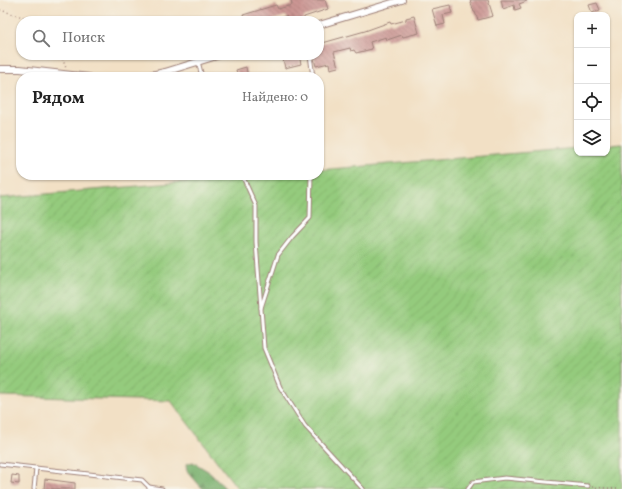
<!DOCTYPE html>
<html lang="ru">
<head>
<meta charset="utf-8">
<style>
	:root { --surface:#fff; --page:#f2f2f2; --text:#222; --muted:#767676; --line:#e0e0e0 }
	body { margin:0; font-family:Vollkorn,serif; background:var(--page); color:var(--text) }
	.controls { position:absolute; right:12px; top:12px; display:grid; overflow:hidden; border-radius:8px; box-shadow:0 1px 3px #0004 }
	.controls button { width:36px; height:36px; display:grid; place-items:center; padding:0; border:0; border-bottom:1px solid var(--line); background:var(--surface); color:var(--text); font:20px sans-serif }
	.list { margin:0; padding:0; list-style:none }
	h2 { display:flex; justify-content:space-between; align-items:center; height:52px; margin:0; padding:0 16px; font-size:17px }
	h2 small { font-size:13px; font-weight:400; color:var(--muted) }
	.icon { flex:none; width:22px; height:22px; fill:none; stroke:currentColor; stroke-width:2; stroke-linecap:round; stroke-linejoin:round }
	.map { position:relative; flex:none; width:622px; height:489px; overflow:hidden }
	.search { position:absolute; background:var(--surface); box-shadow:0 1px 3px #0004; left:16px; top:16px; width:308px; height:44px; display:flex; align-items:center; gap:10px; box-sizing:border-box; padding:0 14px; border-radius:16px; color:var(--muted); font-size:15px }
	.panel { position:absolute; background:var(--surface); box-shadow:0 1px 3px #0004; left:16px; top:72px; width:308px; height:108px; border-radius:16px }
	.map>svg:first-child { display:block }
</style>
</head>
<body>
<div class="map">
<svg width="622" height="489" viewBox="0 0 622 489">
	<defs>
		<pattern id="forest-firs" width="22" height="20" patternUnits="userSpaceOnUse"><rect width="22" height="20" fill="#77af6c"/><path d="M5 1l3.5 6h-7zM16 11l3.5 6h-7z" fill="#648e59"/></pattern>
		<pattern id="garden-furrows" width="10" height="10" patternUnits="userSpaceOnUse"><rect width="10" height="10" fill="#94cb7d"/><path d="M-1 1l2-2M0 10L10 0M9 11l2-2" fill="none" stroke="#81ae6c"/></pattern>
		<pattern id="building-back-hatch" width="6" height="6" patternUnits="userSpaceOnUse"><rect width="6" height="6" fill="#cb9593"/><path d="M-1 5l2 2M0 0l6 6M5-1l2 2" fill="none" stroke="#a77978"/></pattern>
	</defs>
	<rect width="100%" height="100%" fill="#f7f3e8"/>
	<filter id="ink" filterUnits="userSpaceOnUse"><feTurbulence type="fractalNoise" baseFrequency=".025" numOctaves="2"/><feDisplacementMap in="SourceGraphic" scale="8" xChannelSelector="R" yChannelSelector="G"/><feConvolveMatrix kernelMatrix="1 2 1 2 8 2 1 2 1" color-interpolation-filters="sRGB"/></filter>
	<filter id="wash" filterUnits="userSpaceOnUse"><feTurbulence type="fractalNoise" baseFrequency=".012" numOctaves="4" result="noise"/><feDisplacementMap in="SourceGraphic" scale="16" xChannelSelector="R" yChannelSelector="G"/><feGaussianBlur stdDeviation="0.9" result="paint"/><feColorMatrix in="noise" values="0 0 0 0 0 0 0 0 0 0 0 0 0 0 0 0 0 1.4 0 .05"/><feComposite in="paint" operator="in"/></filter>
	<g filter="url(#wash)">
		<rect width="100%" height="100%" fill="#f2e0c5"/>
		<path fill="url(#forest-firs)" stroke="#60674c" d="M 193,462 L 211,473 L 226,489 L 203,489 L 187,471 L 186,464 Z"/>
		<path fill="url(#garden-furrows)" stroke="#6f7554" d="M 622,144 L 622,489 L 238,489 L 171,401 L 0,396 L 0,198 L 264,175 L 319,175 L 319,170 L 577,148 L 577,153 L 607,153 L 607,145 Z"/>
		<g id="blocks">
			<g fill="url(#building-back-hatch)">
				<path d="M 291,0 L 325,0 L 328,9 L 304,17 L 304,19 L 298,21 L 297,19 L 289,21 L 286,16 L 273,20 L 273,21 L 245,21 L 243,15 L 276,5 L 278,9 L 292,5 Z"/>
				<path d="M 470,0 L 488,0 L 493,16 L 478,20 L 475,12 L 474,12 Z"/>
				<path d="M 501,0 L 527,0 L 527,1 L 519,4 L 521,8 L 515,10 L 514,5 L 503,9 Z"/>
				<path d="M 597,3 L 600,10 L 592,13 L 589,5 Z"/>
				<path d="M 450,5 L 452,13 L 443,15 L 445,24 L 437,26 L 432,9 Z"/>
				<path d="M 414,16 L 419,33 L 403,37 L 402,35 L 387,40 L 386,37 L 370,42 L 372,49 L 356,53 L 354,50 L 351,51 L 350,48 L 334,52 L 338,67 L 330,69 L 329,63 L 316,66 L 313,55 L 319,55 L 319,44 L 365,31 L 390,22 L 391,24 L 406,20 L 406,18 Z"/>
				<path d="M 282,55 L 299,55 L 301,64 L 285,68 Z"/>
				<path d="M 246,67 L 248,77 L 238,77 L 236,70 Z"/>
				<path d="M 12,475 L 19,476 L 19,484 L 11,483 Z"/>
				<path d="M 45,479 L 75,483 L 75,489 L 44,489 Z"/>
			</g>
		</g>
	</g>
	<g filter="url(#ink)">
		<use href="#blocks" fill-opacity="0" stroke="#9e8078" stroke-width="1"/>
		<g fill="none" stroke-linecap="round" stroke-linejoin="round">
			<g stroke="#9e8078" stroke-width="5">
				<g id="service">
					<path d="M 310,55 L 313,77"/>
					<path d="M 198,61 L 202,77"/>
					<path d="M 242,175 L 256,206 L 256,242 L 264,348 L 280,387 L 305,426 L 363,489"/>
					<path d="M 261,308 L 278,255 L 292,237 L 310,218 L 311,175"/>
					<path d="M 0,464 L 142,480 L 149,487 L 149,489"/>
					<path d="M 149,487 L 162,489"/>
					<path d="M 34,489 L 36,468"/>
					<path d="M 468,489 L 473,482 L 505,478 L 588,486"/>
				</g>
			</g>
			<g stroke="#9e8078" stroke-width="8">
				<g id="minor">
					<path d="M 319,25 L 402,0"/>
					<path d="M 0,69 L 20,69 L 89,77"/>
					<path d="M 141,77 L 165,72 L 220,55"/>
				</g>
			</g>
			<g stroke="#9e8078" stroke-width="1.5" stroke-dasharray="1 3" stroke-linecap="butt">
				<path d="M 0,10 L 36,21"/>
				<path d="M 61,55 L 66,68"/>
				<path d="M 592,487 L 618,489"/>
			</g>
			<use href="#service" stroke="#fff" stroke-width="3"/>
			<use href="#minor" stroke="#fff" stroke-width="6"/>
		</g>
	</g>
</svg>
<div class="controls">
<button>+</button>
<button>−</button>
<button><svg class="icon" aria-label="locate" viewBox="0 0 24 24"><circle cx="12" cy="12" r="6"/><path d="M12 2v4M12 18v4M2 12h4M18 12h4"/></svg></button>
<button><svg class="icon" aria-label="layers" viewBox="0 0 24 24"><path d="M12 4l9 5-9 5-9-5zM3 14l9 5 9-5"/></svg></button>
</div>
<div class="search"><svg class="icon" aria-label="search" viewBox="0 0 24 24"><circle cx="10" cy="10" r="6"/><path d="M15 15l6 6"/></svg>Поиск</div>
<section class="panel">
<h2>Рядом<small>Найдено: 0</small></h2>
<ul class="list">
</ul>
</section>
</div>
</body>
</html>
